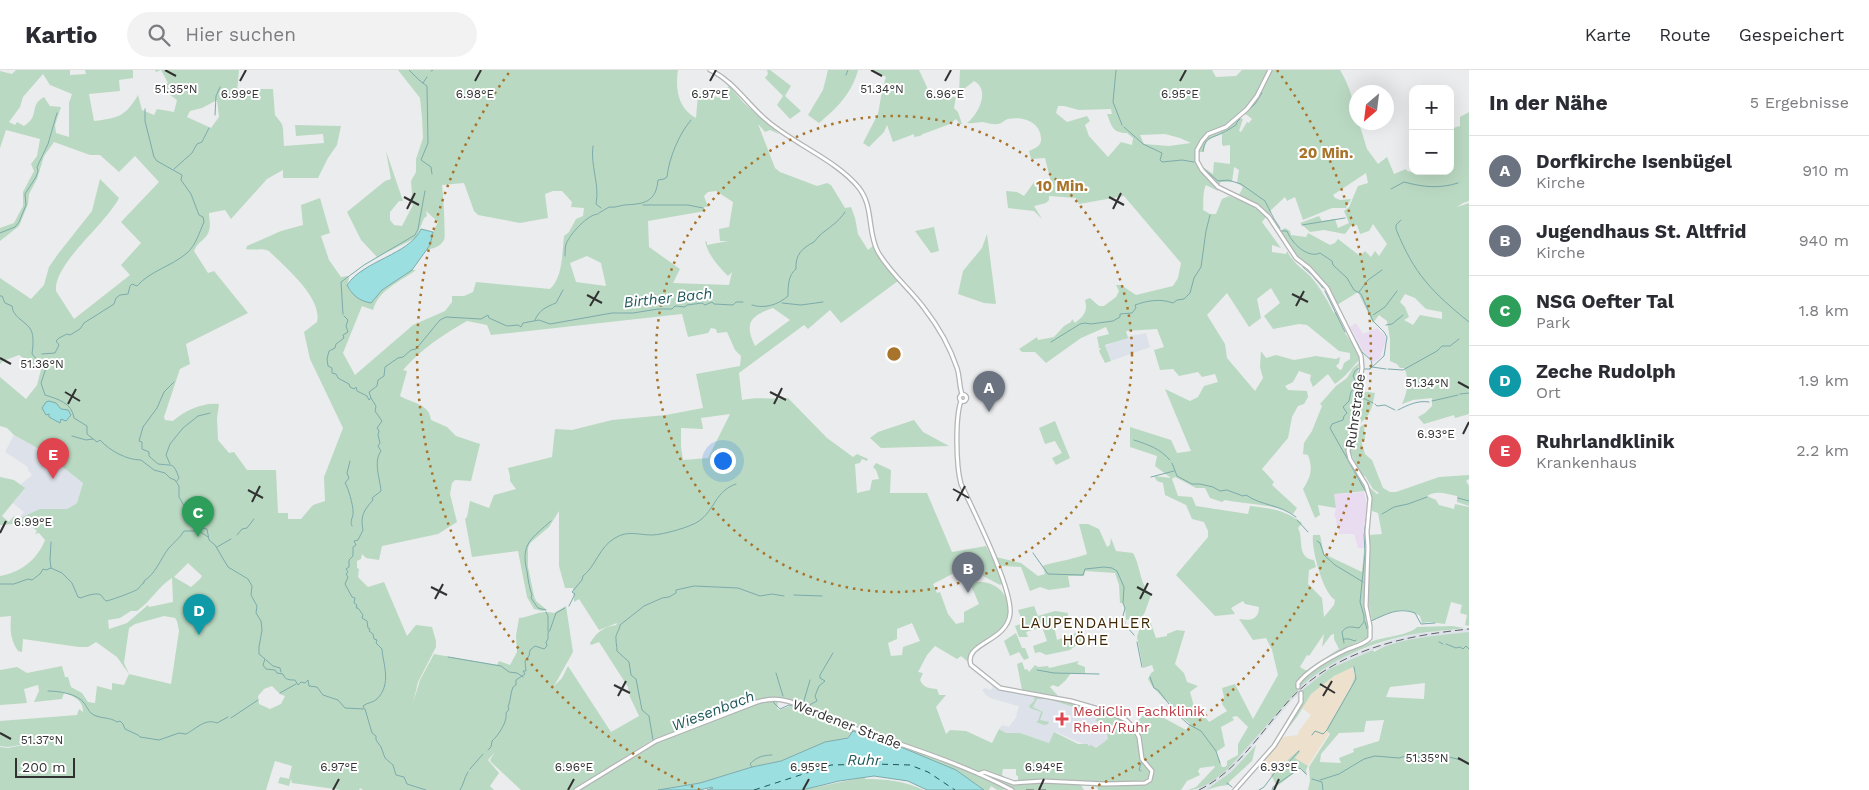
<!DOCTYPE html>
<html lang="de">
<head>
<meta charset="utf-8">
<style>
	:root { --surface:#fff; --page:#f2f2f3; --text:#2b2b33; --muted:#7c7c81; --line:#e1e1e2; --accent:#0b8043 }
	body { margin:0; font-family:"Work Sans",sans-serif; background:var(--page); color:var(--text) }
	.controls { position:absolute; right:15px; top:15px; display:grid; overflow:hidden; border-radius:10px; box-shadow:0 5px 20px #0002 }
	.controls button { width:45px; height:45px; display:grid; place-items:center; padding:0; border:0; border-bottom:1px solid var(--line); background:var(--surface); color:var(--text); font:25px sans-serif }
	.compass { position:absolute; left:1349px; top:15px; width:45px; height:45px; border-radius:50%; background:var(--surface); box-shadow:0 5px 20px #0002; rotate:208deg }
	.scale { position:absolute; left:15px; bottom:12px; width:60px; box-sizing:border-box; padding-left:5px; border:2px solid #313131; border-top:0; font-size:14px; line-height:18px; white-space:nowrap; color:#313131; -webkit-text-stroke:4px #fff; paint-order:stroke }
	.you { position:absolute; left:722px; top:390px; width:18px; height:18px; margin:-12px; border:4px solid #fff; border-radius:50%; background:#1a73e8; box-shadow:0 0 0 8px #1a73e833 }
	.badge { display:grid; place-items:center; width:32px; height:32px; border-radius:50%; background:var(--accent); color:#fff; font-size:16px; font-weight:700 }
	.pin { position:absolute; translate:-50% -41px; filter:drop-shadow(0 1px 2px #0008) }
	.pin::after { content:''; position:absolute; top:26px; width:18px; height:15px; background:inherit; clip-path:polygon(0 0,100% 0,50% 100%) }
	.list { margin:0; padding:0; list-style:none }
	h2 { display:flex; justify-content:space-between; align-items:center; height:65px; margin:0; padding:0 20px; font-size:21px }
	h2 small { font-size:16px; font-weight:400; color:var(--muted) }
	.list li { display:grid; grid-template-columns:32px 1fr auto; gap:15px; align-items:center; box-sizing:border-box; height:70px; padding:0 20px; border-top:1px solid var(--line) }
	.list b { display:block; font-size:19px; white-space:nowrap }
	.list p { margin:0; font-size:16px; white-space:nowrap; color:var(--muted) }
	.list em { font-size:16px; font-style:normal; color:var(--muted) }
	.icon { flex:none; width:28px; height:28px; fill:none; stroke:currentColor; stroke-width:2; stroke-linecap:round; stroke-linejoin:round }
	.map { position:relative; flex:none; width:1469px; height:720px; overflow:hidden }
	header { display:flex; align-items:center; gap:30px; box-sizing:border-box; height:70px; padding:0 25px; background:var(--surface); border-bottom:1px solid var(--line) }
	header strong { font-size:24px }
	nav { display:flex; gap:28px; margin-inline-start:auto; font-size:18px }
	.search { width:350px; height:45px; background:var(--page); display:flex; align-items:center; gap:12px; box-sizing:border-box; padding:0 18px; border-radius:28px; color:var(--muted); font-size:19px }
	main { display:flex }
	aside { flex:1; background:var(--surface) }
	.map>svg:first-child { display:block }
</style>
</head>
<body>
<header>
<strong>Kartio</strong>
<div class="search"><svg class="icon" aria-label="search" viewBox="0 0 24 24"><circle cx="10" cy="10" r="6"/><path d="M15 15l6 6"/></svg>Hier suchen</div>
<nav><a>Karte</a><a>Route</a><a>Gespeichert</a></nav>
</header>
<main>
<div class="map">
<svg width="1469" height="720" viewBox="0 0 1469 720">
	<rect width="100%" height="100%" fill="#ebeced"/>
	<g fill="#eadcf0">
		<path d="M 1356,253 L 1363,264 L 1377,258 L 1385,266 L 1386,270 L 1380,288 L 1372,293 L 1372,290 L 1363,281 L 1350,257 Z"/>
		<path d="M 1364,422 L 1367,435 L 1363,466 L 1364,478 L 1358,478 L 1354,464 L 1339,464 L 1339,457 L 1337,457 L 1336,448 L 1334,446 L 1336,438 L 1334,424 Z"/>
	</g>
	<path fill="#ede0cc" d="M 1353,597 L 1355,607 L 1350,619 L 1326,660 L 1329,663 L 1308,696 L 1295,688 L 1300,682 L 1295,683 L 1292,687 L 1271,705 L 1262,693 L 1283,667 L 1298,665 L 1299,661 L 1311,645 L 1302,638 L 1311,624 L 1334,606 Z"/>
	<g fill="#dde2ea">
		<path d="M 1146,263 L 1150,277 L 1111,291 L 1105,276 L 1130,266 Z"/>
		<path d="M 14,365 L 43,381 L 83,413 L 77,433 L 67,439 L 40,439 L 26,447 L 20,447 L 24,442 L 13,433 L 24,419 L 20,415 L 32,405 L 28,400 L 28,397 L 5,382 Z"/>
		<path d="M 1469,558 L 1469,562 L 1418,569 L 1373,580 L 1329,599 L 1294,628 L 1231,702 L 1206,720 L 1195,720 L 1217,708 L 1228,699 L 1289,628 L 1313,605 L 1326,596 L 1348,585 L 1388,571 L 1414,564 Z"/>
		<path d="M 993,615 L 1000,618 L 1089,637 L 1120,660 L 1093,682 L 1083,674 L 1056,662 L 1054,662 L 1049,673 L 1020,663 L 1006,663 L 999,659 L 1002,655 L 1009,657 L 1017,646 L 1016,645 L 1019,637 L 1018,636 L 990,628 L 986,625 L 982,620 L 985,618 L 991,620 Z"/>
	</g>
	<g fill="#bad9c2" fill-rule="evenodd">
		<path d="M 16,0 L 70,0 L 70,5 L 86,4 L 85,0 L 133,0 L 133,8 L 119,10 L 120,21 L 89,24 L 94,51 C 118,48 125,47 138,25 L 142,40 L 154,45 L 157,39 L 174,42 L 177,30 L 165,21 L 155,16 L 168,13 L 161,0 L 156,2 L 155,0 L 239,0 L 237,22 L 253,19 L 273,19 L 275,45 L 282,54 L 283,59 L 284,76 L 324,73 L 323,64 L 296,66 L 295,55 L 341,56 L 337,75 L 328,88 L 318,108 L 283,108 L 283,100 L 267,109 L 231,149 L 225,140 L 209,143 C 209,149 211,155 209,161 C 207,169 197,172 194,181 L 208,203 L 214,201 L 248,243 L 186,274 L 190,294 L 180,299 L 164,347 L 165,350 L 173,351 C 184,341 203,332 219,334 L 217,348 L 218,370 L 229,383 L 234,382 L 247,400 L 276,400 L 278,443 L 288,443 L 288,449 L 301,449 L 313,435 L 325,431 L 324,407 L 343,358 L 310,289 L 304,262 L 317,252 C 323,228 284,196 269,181 C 262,177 253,181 246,179 L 247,176 L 281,161 L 303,155 L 301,135 L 320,128 L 330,163 L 321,166 L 329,190 L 341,207 L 348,206 L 349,208 L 347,215 L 350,221 L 371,233 L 382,220 L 412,200 L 416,200 C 400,212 379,219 373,240 L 362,236 L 343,283 L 355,305 L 413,255 L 445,241 L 452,232 L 452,226 L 464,226 L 473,222 L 476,212 L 550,219 C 563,207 562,183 564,166 L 569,162 L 576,149 L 583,146 L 584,138 L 571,137 L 572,132 L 562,121 L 553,121 L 545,124 L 548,148 L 520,153 L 478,145 L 474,141 L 464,113 L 442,115 C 443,120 446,167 444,170 C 440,177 434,178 427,180 L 433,162 L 438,152 L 426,141 L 427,146 L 424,148 L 416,168 L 377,187 L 361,170 L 347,142 L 385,111 L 391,109 L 386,81 L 403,131 L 399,131 L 390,142 L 390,150 L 394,155 L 402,156 L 413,135 L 409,131 L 412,125 L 411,111 L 416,102 L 416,89 L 423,68 L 422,47 L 420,28 L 398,0 L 678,0 C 675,19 678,38 696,48 L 698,24 L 707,23 L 719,28 L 729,16 L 744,33 L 779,64 L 770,60 L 765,62 L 758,54 L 775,98 L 780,102 L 817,116 L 827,113 L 831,115 L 845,138 L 851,137 L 855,148 L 858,164 L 868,180 L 873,176 L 884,194 L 898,211 L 841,253 L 830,240 L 808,259 L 804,255 L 739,303 L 742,330 C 757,326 772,330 788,328 L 827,368 L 853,387 L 857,384 L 868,389 L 867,391 L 862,389 L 860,393 L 855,394 L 857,423 L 870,420 L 872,410 L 879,409 L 876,400 L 873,397 L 876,393 L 891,400 L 890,423 L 927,423 L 952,482 L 986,476 L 996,496 L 1002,514 L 1000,515 L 983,506 L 983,498 L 969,497 L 962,499 L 933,514 L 937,523 L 940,522 L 948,544 L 956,554 L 964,552 L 964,542 L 979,534 L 970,513 C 994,506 1018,528 1005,553 C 998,566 984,572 972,579 L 968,592 L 961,586 L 957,589 L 935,576 L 927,585 L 918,602 L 923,603 L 920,610 C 924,618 928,618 937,619 L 939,625 L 946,625 L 936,637 L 946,664 L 950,660 L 966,661 L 992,673 L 999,659 L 1006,663 L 1020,663 L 1049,673 L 1054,662 L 1078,674 L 1088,674 L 1088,676 L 1091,675 L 1096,678 L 1108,669 L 1105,653 L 1095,651 L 1098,648 L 1095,648 L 1090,643 L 1091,640 L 1077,638 L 1048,629 L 1037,629 L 1033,637 L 1043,642 L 1040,650 L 1049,652 L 1048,654 L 1044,655 L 1036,652 L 1038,651 L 1041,642 L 1030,638 L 1029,636 L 1034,631 L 1035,625 C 1058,629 1119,640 1132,657 C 1140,667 1137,680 1141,690 C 1142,694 1149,698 1151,702 L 1148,710 L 1113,713 L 1057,710 L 1018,712 L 1018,706 L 1016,705 L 1016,699 L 1003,699 L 1002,705 L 1010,712 L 983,702 L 974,701 L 847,654 L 805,637 L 778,630 L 777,638 L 779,640 L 790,636 L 805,642 L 806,640 C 872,668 941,686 1005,718 L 1004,720 L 997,720 L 991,716 L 989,720 L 984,720 L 956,700 L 896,675 L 854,661 L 847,668 L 825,672 L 781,691 L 752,697 L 700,713 L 658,720 L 578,720 L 648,676 L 703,651 L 652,670 L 574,720 L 521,720 L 492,693 L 490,690 L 495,682 L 488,690 L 499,703 L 490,716 L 494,720 L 363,720 L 360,718 L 359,720 L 341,720 L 292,713 L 291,709 L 289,716 L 278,713 L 280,707 L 290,709 L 289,708 L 292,696 L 275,691 L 266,720 L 0,720 L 0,677 L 8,678 L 38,672 L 8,677 L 0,676 L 0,651 L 77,645 L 79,639 L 83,642 C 83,630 74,626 64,623 L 62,629 L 34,632 L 39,621 L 38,615 L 24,619 L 27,633 L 0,635 L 0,600 L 17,597 L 27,603 L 62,596 L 65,607 L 68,607 L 71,617 L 82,623 L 88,632 L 95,633 L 97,616 L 112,620 L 112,613 L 124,615 L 129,604 L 117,587 L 96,572 L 88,577 L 79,577 L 23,569 L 22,582 L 18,581 C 10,569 10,560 11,546 L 0,547 L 0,506 C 21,502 37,490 45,470 L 39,463 L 35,464 L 37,461 C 25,449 14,455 0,455 L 0,407 L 14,410 L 25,418 L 2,446 L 9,452 L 14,446 L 18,449 L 40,439 L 67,439 L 77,433 L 83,413 L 41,380 L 14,365 L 7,358 L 0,356 L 0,307 L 26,329 L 37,315 L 41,300 L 19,285 L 3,291 L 0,294 L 0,208 L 31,229 L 44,215 L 49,197 L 58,184 L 92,141 L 100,109 L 119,128 C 106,154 53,194 56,221 L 74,249 L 130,205 L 121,195 L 141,173 L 121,152 L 159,112 L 135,86 L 119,102 L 100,85 L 90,85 L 54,72 L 44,86 L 37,109 L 29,124 L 28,134 L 19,156 L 0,171 L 0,158 L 14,153 L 23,136 L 23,122 L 34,101 L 31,94 L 37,86 L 40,69 L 6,60 L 0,78 L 0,1 L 12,4 ZM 43,4 L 50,15 L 72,24 L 69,33 L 69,67 L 56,63 L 55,55 L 61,37 L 50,36 L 44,27 C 28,36 41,45 24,56 L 17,52 L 15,55 L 9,52 L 20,37 L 23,27 ZM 217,30 L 219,47 L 211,58 L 187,47 L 190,41 L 202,38 ZM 716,121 L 733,132 L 729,157 L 719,159 L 720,171 L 728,171 L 707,175 L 707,172 L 705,171 C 708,185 718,196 728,206 L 732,202 L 729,215 L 673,213 L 680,199 L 649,177 L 648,151 L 705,141 L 704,137 L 708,137 L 704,126 L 708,122 ZM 587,186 L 601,193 L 606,216 L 576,212 L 570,193 ZM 773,238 L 790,250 L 755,276 C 744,253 750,246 773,238 ZM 682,244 L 688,267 L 708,263 L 711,258 L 716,259 L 717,263 L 727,262 L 735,280 L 741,286 L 740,296 L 696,304 L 703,338 L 666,345 L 612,350 L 572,360 L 555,359 L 552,387 L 508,398 L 510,406 L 510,411 L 516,419 L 494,425 L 489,438 L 470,431 L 467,447 L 465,449 L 472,487 L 518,481 L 527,527 L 534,539 L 542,541 L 547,540 L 536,531 L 534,526 L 528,497 L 528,478 L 530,473 L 549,457 L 559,441 L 559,496 L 565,518 L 573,518 L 574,532 L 579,529 L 599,560 L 617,553 L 616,555 C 603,557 597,562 590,573 L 591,575 L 599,572 L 628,617 L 630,627 L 639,646 L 611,662 L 568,596 L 562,608 L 554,616 L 573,582 L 566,536 L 554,543 C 541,539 531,547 519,548 L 516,566 L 517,582 L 510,595 L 499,591 L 497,595 L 434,584 L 420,610 L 413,633 L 418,612 L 436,577 L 436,571 L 432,557 L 416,555 L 407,566 L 384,512 L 368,517 L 358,507 L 359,499 L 357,498 L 357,491 L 361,489 L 362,484 L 366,488 L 379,490 L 382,476 L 438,464 L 457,452 L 450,424 L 452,413 L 455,410 L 471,411 L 480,374 L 456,366 L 447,357 L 431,350 C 430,334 412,333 400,326 L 407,301 L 403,300 C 421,279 444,264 467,251 L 487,255 L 491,265 ZM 730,344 L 708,388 L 683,390 L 681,377 L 681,358 L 703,359 L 701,348 ZM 188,493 L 202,506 L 200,509 L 191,517 L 174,507 ZM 172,508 L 173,532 L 149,537 L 148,535 L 127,553 L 109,559 L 108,550 L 120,548 L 131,541 L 137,541 C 151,531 158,517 172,508 ZM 164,546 L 175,548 L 177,551 L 179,561 L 171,614 L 129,604 L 124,593 L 129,558 L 135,554 ZM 912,553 L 920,571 L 903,577 L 902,585 L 891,586 L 888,573 L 897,569 L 897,559 ZM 272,616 L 280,624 L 285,626 L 281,634 L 270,639 L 259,634 L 258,626 L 264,619 Z"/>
		<path d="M 767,0 L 770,0 L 791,16 L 785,26 L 801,41 L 790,49 L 777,35 L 783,26 L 765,8 L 768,4 Z"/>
		<path d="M 828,0 L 858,0 C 852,23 837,38 819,53 L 808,45 L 823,20 Z"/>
		<path d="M 871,0 L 919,0 L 932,28 L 956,27 L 954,38 L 958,42 L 962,54 L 960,54 L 956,49 L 950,54 L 923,64 L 920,66 L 914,67 L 914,64 L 893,72 L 887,55 L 884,62 L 869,77 L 863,73 L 864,71 L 878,44 L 882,21 L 886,7 Z"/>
		<path d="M 960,0 L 1212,0 L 1216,7 L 1236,6 L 1242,0 L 1269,0 L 1255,26 L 1246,38 L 1225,55 L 1203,66 L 1197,75 L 1195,87 L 1198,97 L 1218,118 L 1218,121 L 1206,115 C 1202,123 1204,132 1203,140 L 1210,144 L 1216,144 L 1222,129 L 1229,126 C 1242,131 1256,136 1266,147 L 1262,152 L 1281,178 L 1272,175 L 1272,182 L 1286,184 L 1287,181 C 1293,193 1302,198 1311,207 C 1321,219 1327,230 1334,243 L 1336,242 L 1345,263 L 1359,283 L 1359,290 C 1351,299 1345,307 1335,314 L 1328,304 L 1313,317 L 1310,310 L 1311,305 L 1299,301 L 1293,312 L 1285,316 L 1288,320 L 1307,321 L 1308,327 L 1304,334 L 1298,336 L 1292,347 L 1288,368 L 1262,399 L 1274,412 L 1272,415 L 1297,438 L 1293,444 C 1276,434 1244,434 1225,430 L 1222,432 L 1210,428 L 1205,418 L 1196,418 L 1175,407 L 1172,409 L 1178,426 L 1192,427 L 1196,436 L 1248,444 L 1250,436 C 1273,439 1283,439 1302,453 L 1298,458 C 1304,468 1296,488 1314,490 L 1316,497 L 1309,500 L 1308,514 L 1322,528 L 1324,547 L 1334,535 L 1335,530 C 1323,523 1311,479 1313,465 L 1320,465 L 1324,484 L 1362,502 L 1364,480 L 1367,481 L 1364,525 L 1369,567 L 1328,586 L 1339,579 L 1334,569 L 1334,564 L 1331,565 L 1322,577 L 1324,564 L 1309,586 L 1307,585 L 1300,597 L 1305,600 L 1309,600 L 1300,608 L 1296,615 L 1298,620 L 1228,699 C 1217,708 1203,720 1188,720 L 1196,717 L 1215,697 L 1214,696 L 1200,698 L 1198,701 L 1200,705 L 1187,711 L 1181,720 L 1098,720 L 1097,717 L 1083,714 L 1081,715 L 1084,720 L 1014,720 L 984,705 L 1014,714 L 1043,711 L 1105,715 L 1150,711 L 1153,702 L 1143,689 L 1142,678 L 1133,655 L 1149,640 L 1186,660 L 1190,654 L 1177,643 L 1170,633 L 1164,629 L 1152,616 L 1148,609 L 1151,603 L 1154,601 L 1152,595 L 1143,598 L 1137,567 L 1141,554 L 1145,555 L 1150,551 L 1156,568 L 1167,566 L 1167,564 L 1177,560 L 1185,561 L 1175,594 L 1184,603 L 1187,612 L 1198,616 L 1190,622 L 1195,640 L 1191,645 C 1199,645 1204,644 1209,652 L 1227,641 L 1222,634 L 1224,627 L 1222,618 L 1235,614 L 1253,649 L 1278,605 L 1272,580 L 1266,568 L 1253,570 L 1239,549 C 1250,551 1259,550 1259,537 L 1245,534 L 1243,531 L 1231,538 L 1235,544 L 1215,546 L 1176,505 L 1208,467 L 1208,461 L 1204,452 L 1192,449 L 1186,435 L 1165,425 L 1163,413 L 1157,411 L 1154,406 L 1171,408 L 1155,396 L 1157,386 L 1130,377 L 1130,357 L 1171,370 L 1177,383 L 1191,381 L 1165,319 L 1190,331 L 1198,327 L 1204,316 L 1218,312 L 1215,304 L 1202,307 L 1198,302 L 1179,306 L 1173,299 L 1160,300 L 1154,280 L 1164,277 L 1157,259 L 1126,261 L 1128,268 L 1105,275 L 1111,291 L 1105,293 L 1099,281 L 1101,278 L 1098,278 L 1099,277 L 1097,267 L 1109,264 L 1106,257 L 1081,268 L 1046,293 L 1035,282 L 1022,282 L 1019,279 L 1037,267 L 1038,270 L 1054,267 L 1064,256 L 1071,252 L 1072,249 L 1075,253 C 1084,246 1088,241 1085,230 L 1090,228 L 1099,236 L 1104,236 L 1116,227 L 1119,221 L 1116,215 L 1121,215 L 1136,225 L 1173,216 L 1178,208 L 1181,193 L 1124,126 L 1079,134 L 1076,128 L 1049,126 L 1049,130 L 1046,133 L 1034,136 L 1042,149 L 1034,141 L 1008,138 L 1006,121 L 1017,122 L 1024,126 L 1035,111 L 1041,116 L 1051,112 L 1045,88 L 1031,89 L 1029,81 C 1035,78 1042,76 1041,68 C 1040,51 1022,46 1008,49 C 1004,50 1003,53 998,54 C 993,55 988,53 983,52 C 977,52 973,54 967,53 C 978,45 991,20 974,11 L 959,23 ZM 1058,36 L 1064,36 L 1079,40 L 1111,39 L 1112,44 L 1107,44 C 1112,57 1113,63 1127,63 L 1133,68 L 1132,75 L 1121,72 L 1108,87 L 1089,66 L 1085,55 L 1090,51 L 1087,46 L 1067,52 L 1056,43 ZM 1165,64 L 1180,68 L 1191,73 L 1169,76 L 1144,74 L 1140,65 ZM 1271,218 L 1280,233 L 1264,246 L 1273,259 L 1299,254 L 1307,255 L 1339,281 L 1350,283 L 1350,289 L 1344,293 L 1342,299 L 1340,300 L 1336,296 L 1339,293 L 1340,287 L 1336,289 L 1316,286 L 1294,290 L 1276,285 L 1266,288 L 1261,281 L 1260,297 L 1263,308 L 1255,321 L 1227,288 L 1225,274 L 1207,245 L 1227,223 L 1249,257 L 1261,248 L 1257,229 ZM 1237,646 L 1248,657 L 1238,674 L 1238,685 L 1227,691 L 1227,695 L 1225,697 L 1222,697 L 1216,682 L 1225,676 L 1221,657 L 1234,650 L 1232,647 Z"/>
		<path d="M 1272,0 L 1340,0 C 1349,15 1356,35 1356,52 L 1359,53 L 1367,79 L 1378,94 L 1387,87 L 1394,104 L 1406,99 L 1407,101 L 1424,105 L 1424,101 L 1450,101 L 1450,59 L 1460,56 L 1460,47 L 1469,42 L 1469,131 L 1463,133 L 1457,137 L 1469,133 L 1469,344 L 1455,348 L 1454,345 L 1424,354 L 1418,347 L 1425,343 L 1432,336 L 1432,328 L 1413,330 L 1402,334 C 1407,324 1410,309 1404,298 L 1400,298 L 1397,294 L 1390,291 L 1390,269 L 1387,251 L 1379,245 L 1373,253 L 1358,222 L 1337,235 L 1329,218 L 1311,198 L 1294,183 L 1280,161 L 1285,158 L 1290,161 L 1291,165 L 1306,167 L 1308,163 L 1330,175 L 1335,173 L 1338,169 L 1360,186 L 1365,181 L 1371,187 L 1375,181 L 1379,186 L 1387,174 L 1373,154 L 1369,161 L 1360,164 L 1357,155 L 1351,156 L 1345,164 L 1324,160 L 1310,162 L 1300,153 L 1319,146 L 1322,151 L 1335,149 L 1338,158 L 1349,153 L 1344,141 L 1349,137 L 1358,116 L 1368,113 L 1366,103 L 1333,125 L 1335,128 L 1340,130 L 1351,129 L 1346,138 L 1332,138 L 1303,150 L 1295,127 L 1287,131 L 1285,127 L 1271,140 L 1270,145 L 1262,137 L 1239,125 L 1243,117 L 1237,113 L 1239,100 L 1234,97 L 1232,112 L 1221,112 L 1219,115 L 1201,96 L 1213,104 L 1214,92 L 1230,94 L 1230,75 L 1223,76 L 1222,74 L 1222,64 C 1211,68 1205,69 1204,82 L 1198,82 C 1204,64 1212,67 1226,58 C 1230,55 1234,50 1238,47 L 1243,49 L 1239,61 L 1241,62 L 1247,52 L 1249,53 L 1252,49 L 1247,45 L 1241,44 L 1247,40 ZM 1405,224 L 1415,228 L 1426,239 L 1442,242 L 1442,249 L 1420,245 L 1413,255 L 1404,250 L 1409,247 L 1405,237 L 1400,232 Z"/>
		<path d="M 934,157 L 939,181 L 931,183 L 915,161 Z"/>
		<path d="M 987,164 L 996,234 L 984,233 L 958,224 L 963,201 L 982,178 Z"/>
		<path d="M 1359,293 L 1347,383 L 1366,421 L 1334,424 L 1336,438 L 1318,435 L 1320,445 L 1315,448 L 1303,419 C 1311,407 1313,398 1308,385 L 1303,384 L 1304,373 L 1312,361 L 1322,336 L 1320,334 L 1336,316 L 1347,308 L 1353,298 Z"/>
		<path d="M 1360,321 L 1375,323 C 1371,343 1370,346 1354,358 Z"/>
		<path d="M 914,350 L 923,362 L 949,376 L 881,378 L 870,368 L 878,362 Z"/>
		<path d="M 1055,351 L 1070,388 L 1056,395 L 1052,388 L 1062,383 L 1055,371 L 1045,374 L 1039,358 Z"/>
		<path d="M 1364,354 L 1365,370 L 1361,370 L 1365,384 L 1372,390 L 1383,418 L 1390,422 L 1396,422 L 1439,407 L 1469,405 L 1469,409 L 1466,411 L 1469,416 L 1469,436 L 1457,432 L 1457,426 C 1447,424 1436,420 1427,426 L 1436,430 L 1439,435 L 1454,439 L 1455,434 L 1469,437 L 1469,556 L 1465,555 L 1467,545 L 1460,543 L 1462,535 L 1451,532 L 1445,554 L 1429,552 L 1422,553 L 1420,546 C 1401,534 1390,543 1372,551 L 1368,531 L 1369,465 L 1382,464 L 1378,443 L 1372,441 L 1372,432 L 1368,416 L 1377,424 L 1379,423 L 1373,419 L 1365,406 L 1361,405 L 1350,381 L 1353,363 Z"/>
		<path d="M 1079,454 L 1088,454 L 1099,459 L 1107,477 L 1110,475 L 1111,468 L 1116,481 L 1133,483 C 1141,497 1139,513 1151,525 L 1145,542 L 1138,554 L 1133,548 L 1126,550 L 1125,538 L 1123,533 L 1120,533 L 1119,515 L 1115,503 L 1085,501 L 1084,506 L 1068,506 L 1070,517 L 1049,520 L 1040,517 L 1030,521 L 1021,497 L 1001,496 L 996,487 L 1021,493 L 1038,506 L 1045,504 L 1043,496 L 1045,495 C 1060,491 1074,489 1087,484 Z"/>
		<path d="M 1034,536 L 1038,546 L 1055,541 L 1068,543 L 1067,552 L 1054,556 L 1057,570 L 1081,561 L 1086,568 L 1070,580 L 1046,585 L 1040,582 L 1035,583 L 1033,576 L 1047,571 L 1042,557 L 1026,562 L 1028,567 L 1019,567 L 1015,556 L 1023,553 L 1018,540 Z"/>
		<path d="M 1452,556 L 1464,558 C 1447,561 1430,561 1414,564 C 1371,572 1331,589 1299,618 C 1298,600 1358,576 1373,571 C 1384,567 1410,565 1417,557 Z"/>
		<path d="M 1469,562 L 1469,720 L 1308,720 L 1310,711 L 1309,697 L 1330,664 L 1326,660 L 1350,619 L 1356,604 L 1353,597 L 1334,606 L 1311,624 L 1297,647 L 1286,661 L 1301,633 L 1304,625 L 1301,621 L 1329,599 L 1373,580 L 1374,582 C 1396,568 1442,565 1469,562 ZM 1425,613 L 1424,629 L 1386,627 L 1390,617 ZM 1384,650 L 1379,671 L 1353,679 L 1354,682 L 1339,688 L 1341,693 L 1320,692 L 1321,684 L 1339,663 L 1364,662 L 1366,651 Z"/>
		<path d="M 1016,563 L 1022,578 L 1025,578 L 1029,588 L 1024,590 L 1019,582 L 1010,586 L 1004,571 Z"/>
		<path d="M 1079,591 L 1077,594 L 1085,597 L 1085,603 L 1071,603 L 1065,611 L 1058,617 L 1053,615 L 1050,617 L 1058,626 L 1022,620 L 1017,594 L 1022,592 L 1025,600 L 1027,599 L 1029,602 L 1035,595 L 1038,597 L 1048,596 L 1049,598 Z"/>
		<path d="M 1256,675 L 1252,691 L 1229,712 L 1229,715 L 1220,716 L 1206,720 L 1231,702 Z"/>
		<path d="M 1299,680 L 1300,682 L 1295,688 L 1308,696 L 1306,700 L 1307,706 L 1301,698 L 1277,716 L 1271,705 Z"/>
		<path d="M 865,707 L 865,709 C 886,709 904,711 924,720 L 802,720 Z"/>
	</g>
	<g fill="#9cdfe1" stroke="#7cabac">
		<path d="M 421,159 L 433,162 L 430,175 L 412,200 L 382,220 L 371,233 C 359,231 352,225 347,215 C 364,190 409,185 421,159 Z"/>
		<path d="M 49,331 L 56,333 L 61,339 L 68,340 L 71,345 L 66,351 L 61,349 L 60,353 L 49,347 L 49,344 L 46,345 L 42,338 L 46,332 Z"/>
		<path d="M 853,661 L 896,675 L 956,700 L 984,720 L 927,720 L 908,711 L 874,706 L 839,711 L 802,720 L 707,720 L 713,718 L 712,717 L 700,720 L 658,720 L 700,713 L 752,697 L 781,691 L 825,672 L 848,668 Z"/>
	</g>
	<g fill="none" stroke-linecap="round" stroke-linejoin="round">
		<g stroke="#7cabac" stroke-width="1">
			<path d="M 409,0 L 419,10 L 427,16 L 428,73 L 421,90 L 431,97 L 432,104"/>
			<path d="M 1116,0 L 1113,32 L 1122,55"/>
			<path d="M 431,1 L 433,0"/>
			<path d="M 846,5 L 848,0"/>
			<path d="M 423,13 L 427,7"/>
			<path d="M 1247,42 L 1255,34 L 1262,23"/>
			<path d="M 215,45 L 216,26 L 220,17"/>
			<path d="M 1124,57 L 1143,74 L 1162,83 L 1160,90 L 1162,92 L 1182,90 L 1194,92"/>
			<path d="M 593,76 C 590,95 600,115 596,134 L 601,138"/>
			<path d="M 1203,81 C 1205,67 1210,69 1222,63 C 1227,61 1231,58 1236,55 L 1237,52 L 1240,49"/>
			<path d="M 1203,98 L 1218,111 L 1228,110 L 1241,114 L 1265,131 L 1274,149 L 1280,158"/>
			<path d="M 174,99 L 192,83 L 197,74 L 202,72 L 209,58"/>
			<path d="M 1391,119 L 1404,112 C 1423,117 1439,119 1458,113"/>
			<path d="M 643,135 L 688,135 L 703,138"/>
			<path d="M 599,143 L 609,137 C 615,138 618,136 624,135 C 643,134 656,133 658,110 L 664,109 L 667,107 C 669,88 679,64 691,50"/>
			<path d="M 1401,150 L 1396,155 L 1396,159 C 1414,204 1432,222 1469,252"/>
			<path d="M 1302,155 L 1345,148"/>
			<path d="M 1281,161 L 1287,161 C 1291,172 1307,189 1320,183 L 1332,191 L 1333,195 L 1347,208 L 1354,220 L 1361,224 L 1373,251 L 1384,262 L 1387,267 L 1384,286 L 1370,299 L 1364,299"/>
			<path d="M 0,163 L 15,157 L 19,152 L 26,135 L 25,124 L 36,107 L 38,101 L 37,97 L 48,74 L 57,43"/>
			<path d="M 565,186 C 565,182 565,178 566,174 C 570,164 588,144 598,144"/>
			<path d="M 1303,197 L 1312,205 L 1323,218"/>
			<path d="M 1325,221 L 1345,262"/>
			<path d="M 1359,222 L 1368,210 L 1382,200"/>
			<path d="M 0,226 L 2,226 L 5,233 L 12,236 C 13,248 26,251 31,260 C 34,266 33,277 32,284 L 41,294"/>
			<path d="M 782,233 L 801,235 L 823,232"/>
			<path d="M 752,235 C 764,239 778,235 788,226 C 788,217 788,205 796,199 C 795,185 802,178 814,172 C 816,170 817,168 819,166 C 829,157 837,154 845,142"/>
			<path d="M 343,244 L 341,212 L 364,195 L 415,165 L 418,159 L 425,121"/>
			<path d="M 1373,245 L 1385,237 L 1397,221"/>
			<path d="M 344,246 L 348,250 L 346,256 L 348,262 L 343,265 L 344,268 L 336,274 L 335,278 L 329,281 L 327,289 L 328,296 L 332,298 L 332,303 L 336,304 L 338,308 L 349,314 L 350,317 L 354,319 L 356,317 L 357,321 L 367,326 L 369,330 L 371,328 L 376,336 L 375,341 L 382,351 L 377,358 L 379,361 L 378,365 L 380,373 L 378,376 L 381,381 C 373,392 380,408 381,421 L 372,428 L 373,430 C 364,440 360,446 363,460 L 358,470 L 354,471 L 356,475 L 353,477 L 353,486 L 349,490 L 349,497 L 346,499 L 348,502 L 346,504 L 348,507 L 345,514 L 352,527 L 355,528 L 354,533 L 357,535 L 356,538 L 358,538 L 363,545 L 362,548 L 367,551 L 368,558 L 370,559 L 369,561 L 373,564 L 374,569 L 377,570 L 376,573 L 382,579 C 383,594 392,614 377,629 C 373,633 368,632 363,636 L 364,638"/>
			<path d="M 535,250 C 539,240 546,237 556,233 L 563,220"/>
			<path d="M 1386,255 L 1392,254 L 1403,245"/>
			<path d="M 1350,260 L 1362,282 L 1371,290 L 1372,295 L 1370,299"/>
			<path d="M 1051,272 L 1080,254 L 1085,253 L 1091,254 L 1113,251 L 1120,247 L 1120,244 L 1132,243 L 1136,238 L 1135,235 C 1146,231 1160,228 1173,233 L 1177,230 L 1184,229 L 1190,223 L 1194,208 L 1201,197 L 1206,161 L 1210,145"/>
			<path d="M 42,284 L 55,283 L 59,275 L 56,271 L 59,268 L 67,264 L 70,265 L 80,259 L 84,253 L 114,234 L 116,228 L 120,225 L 128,224 L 130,216 L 132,214 L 137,216 C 150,201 172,196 187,183 C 196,175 199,163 204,152 L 203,147 L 199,145 L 191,124 L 181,110 L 182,105 L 157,91 L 154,87 L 145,51 L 145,39"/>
			<path d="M 43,295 L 46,298 L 41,313 L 45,325 C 58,329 72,333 74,348 L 87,356 L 87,364 L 97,372 L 100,370 C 110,381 127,390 141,390 L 154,400 L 165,403 L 170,408 L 175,410 L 179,416 L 179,427 L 184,436 L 189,442 L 198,445 L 201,444 L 210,450 L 203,458 L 207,459 L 209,470 L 215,475 L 228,497 L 248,509 L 252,516 L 251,525 L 257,536 L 256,543 L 261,551 L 262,560 L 259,577 L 259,584 L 265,589 L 263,595 L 266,599 L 275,600 L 277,603 L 283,604 C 285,610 289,610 295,610 L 298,615 L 301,612 L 305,613 L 308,610 L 309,616 L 317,617 L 323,625 L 338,630 L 345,638 L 364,639"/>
			<path d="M 1372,297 L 1386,299"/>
			<path d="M 1388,299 L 1403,300 L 1437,281 L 1442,276 L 1450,276 L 1459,269"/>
			<path d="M 174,312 L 164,322 L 157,338 L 143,357 L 139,371 L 142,372 L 142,379 L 149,382 L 149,386 L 158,394 C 174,396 173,392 179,408 L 177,411"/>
			<path d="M 1460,324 L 1469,323"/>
			<path d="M 1361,327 L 1373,333"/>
			<path d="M 371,328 L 369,322 L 377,316 L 378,310 L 384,306 L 385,297 L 398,288 L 403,287 L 411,280 L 416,279 L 440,250 L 446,247 L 481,249 L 488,245 L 489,248 L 507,256 L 518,255 L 521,257 L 523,253 L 539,250 L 550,254 L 612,243 L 633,243 L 658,239 L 672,239 L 675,236 L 685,237 L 687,235 L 702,233 L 705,235 L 712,232 L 714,234 L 733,235 L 736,232 L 743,232"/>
			<path d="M 1432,331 L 1458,325"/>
			<path d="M 1375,334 L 1377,336 L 1385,335 L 1395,340"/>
			<path d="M 1398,340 C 1408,335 1418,330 1429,332"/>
			<path d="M 72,366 L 86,370 L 93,369"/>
			<path d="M 1134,370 C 1149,375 1159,378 1170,390"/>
			<path d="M 350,391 L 347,403 L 349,408 L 345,413 C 348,417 353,435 353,441 C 354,447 349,451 352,456"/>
			<path d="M 1172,393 L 1177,406 L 1192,414 L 1200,414 L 1213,417 L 1220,421 L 1227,420 L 1243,426 L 1246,425 C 1262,436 1279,434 1296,447"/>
			<path d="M 170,394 L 166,385 L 170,374 L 183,358 L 198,346 L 210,343"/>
			<path d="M 1151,407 L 1174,401"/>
			<path d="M 1458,428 L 1469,431"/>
			<path d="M 1382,444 L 1394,437 L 1408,434 L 1427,427"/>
			<path d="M 1297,450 L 1308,462"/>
			<path d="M 237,465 L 242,459 L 247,458 L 254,449"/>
			<path d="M 1317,471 L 1320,473 L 1324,485 L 1335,495 L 1363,512"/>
			<path d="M 217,477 L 231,469"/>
			<path d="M 1033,483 L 1048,504 L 1083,505 L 1085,499 L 1104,497 L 1112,498 L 1117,501 L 1124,517 L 1123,533 L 1125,538 L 1123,546 L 1125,553"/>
			<path d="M 51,498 L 50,490 L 51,472"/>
			<path d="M 0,514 L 14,514 L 28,509 L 32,510 L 40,504 L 43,499 L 46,500 L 51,498 L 62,503 L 72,513 L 78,527 L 81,528 C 85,526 97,522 101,525 C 103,527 104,530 106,531 C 109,531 136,521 138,519 C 140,517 141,514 144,513 L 144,511 C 156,503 160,490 168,479 C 174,472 180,468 184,461 L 199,461 L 208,467"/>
			<path d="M 794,525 L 822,526"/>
			<path d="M 569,536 L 575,524 L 572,522 L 582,510 L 583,506 C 596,496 599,477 615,468 C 628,460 638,465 652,465 C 662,465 691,457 699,451 C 715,440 715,421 736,414"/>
			<path d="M 546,540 L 538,538 L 531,528 L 532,525 C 529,517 528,509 527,501 C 520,474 532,468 551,451"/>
			<path d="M 546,542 L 548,546 L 548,561"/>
			<path d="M 1371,551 C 1387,544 1398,537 1415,543 L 1421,554 L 1435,553"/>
			<path d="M 1365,552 L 1367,559"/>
			<path d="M 1127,557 L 1134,565"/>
			<path d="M 1343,569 L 1349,569 L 1355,571 L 1356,570"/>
			<path d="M 1137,572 L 1142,597"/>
			<path d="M 1439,572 L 1443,574"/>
			<path d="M 1344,573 L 1342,562 C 1347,555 1351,557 1359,558 L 1364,552 L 1364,546 L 1360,532 L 1365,483 L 1364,465 L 1368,436 L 1367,424 L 1330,358 L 1332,354 L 1343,350 L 1344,346 L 1347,343 L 1343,337 L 1349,331 L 1351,322 L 1356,315 L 1356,312 L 1353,306 L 1355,301 L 1359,298"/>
			<path d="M 1446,574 L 1456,578 L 1460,577 L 1463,579 L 1466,576 L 1469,579"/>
			<path d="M 448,587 L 501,596 L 509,602 L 517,603 L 523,607"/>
			<path d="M 266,590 L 273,596 L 280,598 L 281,602"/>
			<path d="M 1037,600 L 1054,603 L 1099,604"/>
			<path d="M 776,603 L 783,626"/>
			<path d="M 1150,607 L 1154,618 L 1158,620 L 1176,643 L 1188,654 L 1201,661 L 1216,681 L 1220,693"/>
			<path d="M 48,621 C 59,621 78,624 84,633 C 88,638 89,643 94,645 C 102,649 110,647 117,652 L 120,651 L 123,654 L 125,659 L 138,665 L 140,667 L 159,670 L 179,663 L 186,664 C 196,659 205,648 217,653 L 228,647"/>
			<path d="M 280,623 L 296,614"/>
			<path d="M 803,634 L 810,610"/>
			<path d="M 810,637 L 811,634 L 817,631 L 815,626 L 819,616 L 825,611 L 820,608 L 820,605 L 833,583"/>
			<path d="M 365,639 L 372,663 L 376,666 L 376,670 L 381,677 L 385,688 L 393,695 L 396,705 L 404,707 L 407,714 L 426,720"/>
			<path d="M 807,642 L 851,662"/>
			<path d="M 231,648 L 258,630"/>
			<path d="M 1312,665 L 1315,661 L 1323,664 L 1327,660 L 1356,609 L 1354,597"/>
			<path d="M 653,670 L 649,646 L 642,640 L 636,609 L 631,605 L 629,592 L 617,581 C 617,576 616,574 616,569 C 615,564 620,560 620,555 L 644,536 L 662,528 L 669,527 L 676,523 L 676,520 L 694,516 L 738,518 L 760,526 L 772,524 L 784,526"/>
			<path d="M 655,673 L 760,633 L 772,631 L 780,639 L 789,635 L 798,638"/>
			<path d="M 488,680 L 491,677 L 492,671 C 498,666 508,651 506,643 L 509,639 L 508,637 C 511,630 510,624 513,617 L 516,615 L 516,610 L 525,604 L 523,601 L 526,601 L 525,591 L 529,586 L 530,580 L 535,576 L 544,579 L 547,576 L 546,572 L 548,569 L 548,563 L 550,560 L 556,543 L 565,538"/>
			<path d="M 752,697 L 750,694 C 756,687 764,685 772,685"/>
			<path d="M 470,699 L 483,684"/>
			<path d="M 1141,701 L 1139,700 L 1141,693"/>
			<path d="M 1312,709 L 1322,712 L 1323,720"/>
			<path d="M 1320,710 L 1339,704 L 1364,689 L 1375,686 L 1399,688 L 1406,686 L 1430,688 L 1445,686 L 1461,690 L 1469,694"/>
			<path d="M 1227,713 L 1232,717"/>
			<path d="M 460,720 C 464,714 464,708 468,702"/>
			<path d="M 1259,720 L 1264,717 L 1276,701 C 1287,698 1292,687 1299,681"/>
			<path d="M 1272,720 L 1273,717 L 1300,698 L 1306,704"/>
		</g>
		<path stroke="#1e5759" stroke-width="1" stroke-dasharray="6 5" stroke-linecap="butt" d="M 754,720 L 831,695 L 874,694 L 910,695 L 928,702 L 955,720"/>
		<g stroke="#b3b4b5" stroke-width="5.5">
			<g id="secondary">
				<path d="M 710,0 C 732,10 746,32 764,48 C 791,73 837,90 859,118 C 874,137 867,162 878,182 C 890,203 910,219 924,238 C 938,256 950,277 957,298 C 960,307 959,316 962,324"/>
				<path d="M 1270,0 L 1257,26 L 1247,39 L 1226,57 L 1208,64 L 1202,71 L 1197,80 L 1197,91 L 1202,100 L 1218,117 L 1257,136 L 1269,147 L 1296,188 L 1309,198 L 1327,218 L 1361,286 L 1362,298 L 1348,381 L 1350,389 L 1366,415 L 1370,428 L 1367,462 L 1368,477 L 1366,536 L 1370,556 L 1370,568 C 1365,574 1356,576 1348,579 C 1331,587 1310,598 1298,613 L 1298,617"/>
				<circle cx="963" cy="328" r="3.5"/>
				<path d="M 961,331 C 955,348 956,396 961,414 C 973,440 1013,519 1010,544 C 1007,572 963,573 971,595 L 1000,618 L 1071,631 L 1109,642 L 1126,650 L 1134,658 L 1139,667 L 1142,689 L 1152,701 L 1150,710 L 1145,713 L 1105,714 L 1043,711 L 1014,713 L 984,702 L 979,704"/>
				<path d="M 576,720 L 656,671 L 757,632 C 767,629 777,628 787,631 C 809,637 830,649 851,657 C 905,676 961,693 1012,720"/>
				<path d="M 1235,720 L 1274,676 L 1301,632 L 1301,623"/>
			</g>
		</g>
		<use href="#secondary" stroke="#fff" stroke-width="3"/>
		<g stroke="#616162" stroke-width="1" stroke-dasharray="8 4" stroke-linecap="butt">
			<path d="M 1026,720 L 1049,720"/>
			<path d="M 1199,720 C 1237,701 1258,666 1285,635 C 1331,581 1401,566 1469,559"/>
		</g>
	</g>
	<path fill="none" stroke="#313131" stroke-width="2" d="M 165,0 L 176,6M 871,0 L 882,6M 240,11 L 246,0M 475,11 L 481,0M 710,11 L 716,0M 945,11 L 951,0M 1180,11 L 1186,0M 404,127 L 419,135M 1109,127 L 1124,135M 407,139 L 415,123M 1113,139 L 1121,123M 1292,224 L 1308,232M 587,225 L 602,233M 590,236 L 599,221M 1296,236 L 1304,221M 0,288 L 11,294M 1458,312 L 1469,318M 65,322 L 80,331M 770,322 L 786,330M 68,334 L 76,319M 774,334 L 782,318M 1463,364 L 1469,352M 953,419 L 969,428M 248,420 L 263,428M 957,431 L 965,416M 252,432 L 260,416M 0,463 L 6,451M 431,517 L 447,525M 1137,517 L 1152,525M 435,529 L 443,514M 1140,529 L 1148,513M 1320,614 L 1335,623M 614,615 L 630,623M 618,626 L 626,611M 1323,626 L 1332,611M 0,663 L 11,669M 1458,688 L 1469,694M 333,720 L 339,709M 568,720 L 574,709M 803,720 L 809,709M 1039,720 L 1044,709M 1274,720 L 1279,709"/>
	<g fill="none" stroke="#a8742c" stroke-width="2.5" stroke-dasharray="2.5 5">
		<circle cx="894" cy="284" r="238"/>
		<path d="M700 720A477 477 0 0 1 511 0M1277 0A477 477 0 0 1 1088 720"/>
	</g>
	<path fill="#e0444e" stroke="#fff" stroke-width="2" d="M1059.5 641.5h5v5h5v5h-5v5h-5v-5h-5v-5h5z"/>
	<g text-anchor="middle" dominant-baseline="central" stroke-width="4" stroke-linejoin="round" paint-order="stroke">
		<g font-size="14" fill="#313131" stroke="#fff">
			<text transform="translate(1355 341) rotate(-82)">Ruhrstraße</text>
			<text transform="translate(847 654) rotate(21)">Werdener Straße</text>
		</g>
		<g font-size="14" fill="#be3a42" stroke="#fff" text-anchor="start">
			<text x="1073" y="641">MediClin Fachklinik<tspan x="1073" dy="16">Rhein/Ruhr</tspan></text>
		</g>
		<g font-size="15" font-style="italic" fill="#1e5759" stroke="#fff">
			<text transform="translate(668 228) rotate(-6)">Birther Bach</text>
			<text transform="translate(713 641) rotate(-21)">Wiesenbach</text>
			<text transform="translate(864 690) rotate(1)">Ruhr</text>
		</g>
		<g font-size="15" letter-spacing="1" fill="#3e2602" stroke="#fff">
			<text x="1086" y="553">LAUPENDAHLER<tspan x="1086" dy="17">HÖHE</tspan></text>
		</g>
	</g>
	<g font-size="12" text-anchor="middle" fill="#313131" stroke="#fff" stroke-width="4" stroke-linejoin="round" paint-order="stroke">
		<text x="176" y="23">51.35°N</text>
		<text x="882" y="23">51.34°N</text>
		<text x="240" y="28">6.99°E</text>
		<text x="475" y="28">6.98°E</text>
		<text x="710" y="28">6.97°E</text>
		<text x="945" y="28">6.96°E</text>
		<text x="1180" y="28">6.95°E</text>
		<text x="42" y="298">51.36°N</text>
		<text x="1427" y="317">51.34°N</text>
		<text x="1436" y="368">6.93°E</text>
		<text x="33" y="456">6.99°E</text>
		<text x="42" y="674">51.37°N</text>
		<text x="1427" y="692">51.35°N</text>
		<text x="339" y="701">6.97°E</text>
		<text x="574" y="701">6.96°E</text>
		<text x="809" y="701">6.95°E</text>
		<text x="1044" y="701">6.94°E</text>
		<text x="1279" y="701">6.93°E</text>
	</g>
	<circle cx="894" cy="284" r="8" fill="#a8742c" stroke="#fff" stroke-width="2.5"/>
	<g font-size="15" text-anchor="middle" font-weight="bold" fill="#a8742c" stroke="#fff" stroke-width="4" stroke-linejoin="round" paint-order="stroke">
		<text x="1326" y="88">20 Min.</text>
		<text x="1062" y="121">10 Min.</text>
	</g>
</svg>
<div class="controls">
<button>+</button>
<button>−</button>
</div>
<svg class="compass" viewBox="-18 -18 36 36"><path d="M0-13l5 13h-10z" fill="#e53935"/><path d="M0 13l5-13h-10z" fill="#7c7c81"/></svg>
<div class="scale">200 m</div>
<div class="you"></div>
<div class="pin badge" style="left:989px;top:342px;background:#6b7280">A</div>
<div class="pin badge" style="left:968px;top:523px;background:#6b7280">B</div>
<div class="pin badge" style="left:198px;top:467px;background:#2e9e5b">C</div>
<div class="pin badge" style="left:199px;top:565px;background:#0f9aa8">D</div>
<div class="pin badge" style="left:53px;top:409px;background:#e0444e">E</div>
</div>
<aside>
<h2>In der Nähe<small>5 Ergebnisse</small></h2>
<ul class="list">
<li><span class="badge" style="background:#6b7280">A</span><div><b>Dorfkirche Isenbügel</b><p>Kirche</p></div><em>910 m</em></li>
<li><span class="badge" style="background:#6b7280">B</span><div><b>Jugendhaus St. Altfrid</b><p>Kirche</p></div><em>940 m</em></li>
<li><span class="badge" style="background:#2e9e5b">C</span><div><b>NSG Oefter Tal</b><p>Park</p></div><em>1.8 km</em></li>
<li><span class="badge" style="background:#0f9aa8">D</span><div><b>Zeche Rudolph</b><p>Ort</p></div><em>1.9 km</em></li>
<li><span class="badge" style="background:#e0444e">E</span><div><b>Ruhrlandklinik</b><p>Krankenhaus</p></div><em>2.2 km</em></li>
</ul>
</aside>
</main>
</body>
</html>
